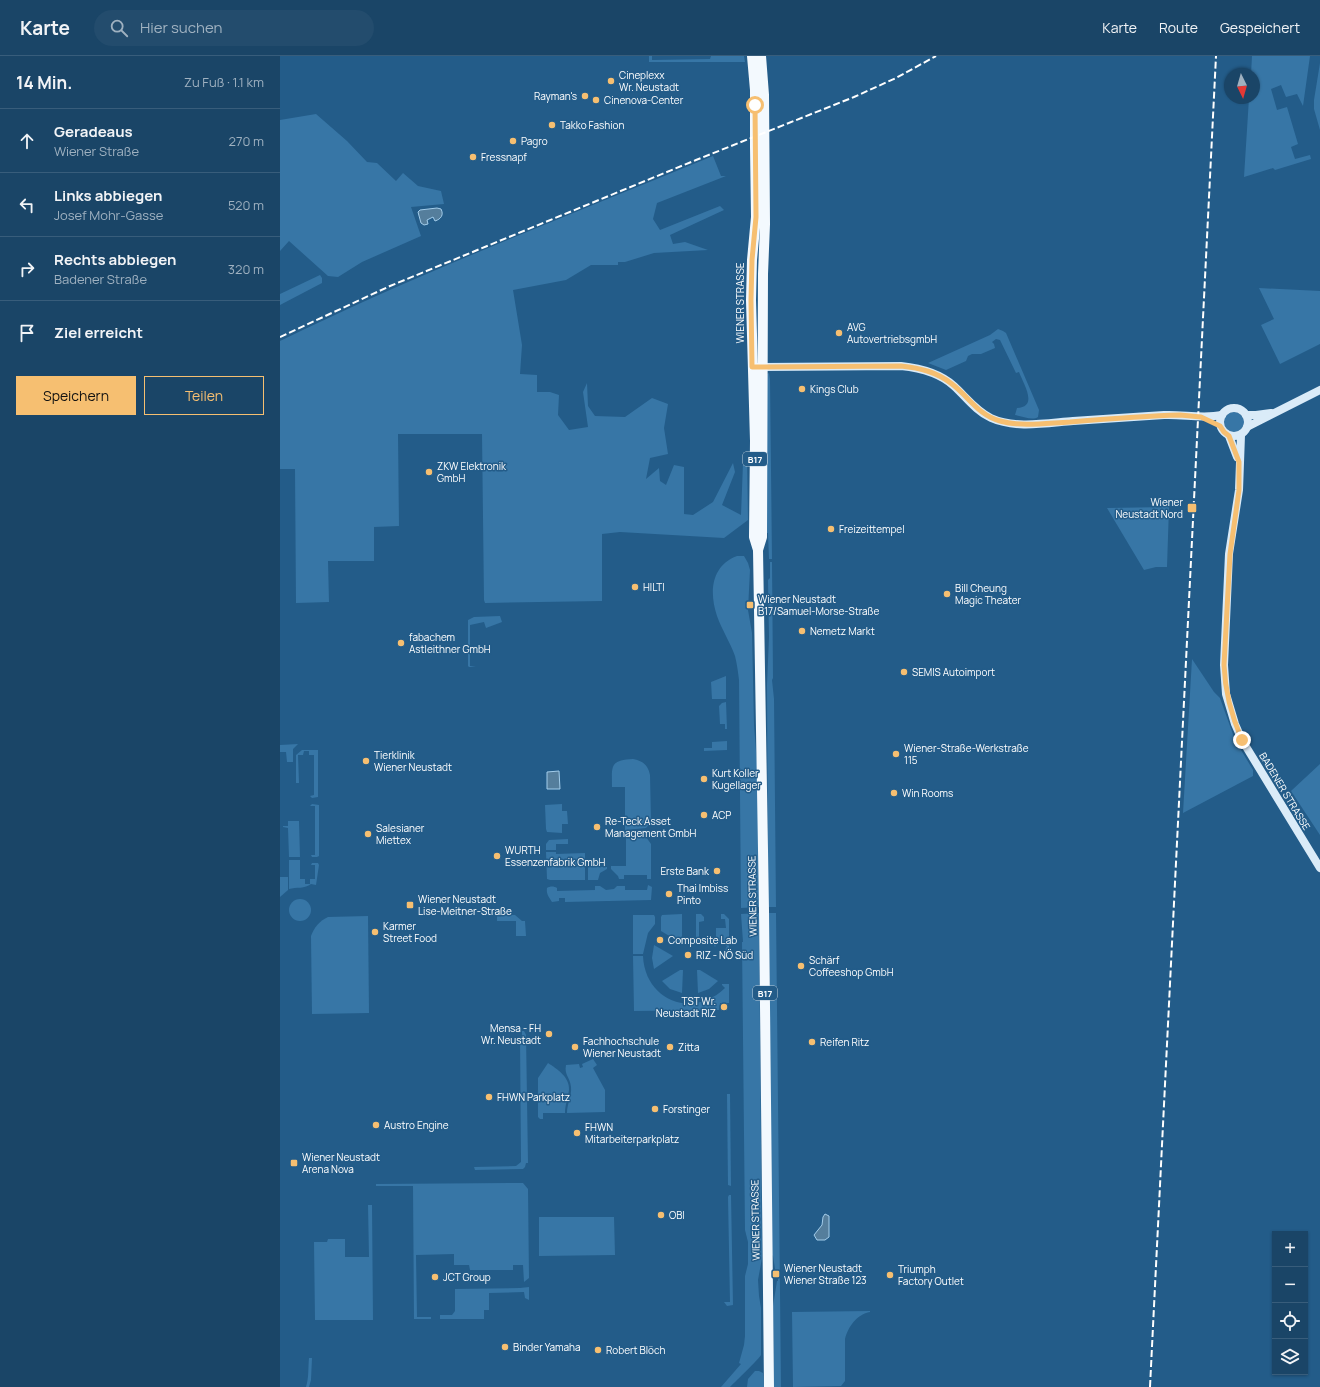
<!DOCTYPE html>
<html lang="de">
<head>
<meta charset="utf-8">
<style>
	:root { --surface:#1a4567; --page:#234c6d; --text:#f1f3f6; --muted:#9fb1c0; --line:#385d7b; --accent:#f6bf71 }
	body { margin:0; font-family:Manrope,sans-serif; background:var(--page); color:var(--text) }
	.controls { position:absolute; right:12px; bottom:12px; display:grid; overflow:hidden; border-radius:0px; box-shadow:0 1px 3px #0004 }
	.controls button { width:36px; height:36px; display:grid; place-items:center; padding:0; border:0; border-bottom:1px solid var(--line); background:var(--surface); color:var(--text); font:20px sans-serif }
	.compass { position:absolute; left:944px; top:12px; width:36px; height:36px; border-radius:50%; background:var(--surface); box-shadow:0 1px 3px #0004; rotate:175deg }
	.stop { position:absolute; width:12px; height:12px; margin:-9px; border:3px solid #f6bf71; border-radius:50%; background:#fff }
	.stop.end { background:#f6bf71; border-color:#fff; box-shadow:0 1px 4px #0008 }
	.list { margin:0; padding:0; list-style:none }
	h2 { display:flex; justify-content:space-between; align-items:center; height:52px; margin:0; padding:0 16px; font-size:17px }
	h2 small { font-size:13px; font-weight:400; color:var(--muted) }
	.list li { display:grid; grid-template-columns:26px 1fr auto; gap:12px; align-items:center; box-sizing:border-box; height:64px; padding:0 16px; border-top:1px solid var(--line) }
	.list b { display:block; font-size:15px; white-space:nowrap }
	.list p { margin:0; font-size:13px; white-space:nowrap; color:var(--muted) }
	.list em { font-size:13px; font-style:normal; color:var(--muted) }
	.actions { display:flex; gap:8px; padding:12px 16px }
	.actions a { flex:1; padding:9px 0; border:1px solid var(--accent); border-radius:0px; text-align:center; font-size:14px; color:var(--accent) }
	.actions .main { background:var(--accent); color:#111 }
	.icon { flex:none; width:22px; height:22px; fill:none; stroke:currentColor; stroke-width:2; stroke-linecap:round; stroke-linejoin:round }
	.map { position:relative; flex:none; width:1040px; height:1331px; overflow:hidden }
	header { display:flex; align-items:center; gap:24px; box-sizing:border-box; height:56px; padding:0 20px; background:var(--surface); border-bottom:1px solid var(--line) }
	header strong { font-size:19px }
	nav { display:flex; gap:22px; margin-inline-start:auto; font-size:14px }
	.search { width:280px; height:36px; background:var(--page); display:flex; align-items:center; gap:10px; box-sizing:border-box; padding:0 14px; border-radius:22px; color:var(--muted); font-size:15px }
	main { display:flex }
	aside { flex:1; background:var(--surface) }
	.map>svg:first-child { display:block }
</style>
</head>
<body>
<header>
<strong>Karte</strong>
<div class="search"><svg class="icon" aria-label="search" viewBox="0 0 24 24"><circle cx="10" cy="10" r="6"/><path d="M15 15l6 6"/></svg>Hier suchen</div>
<nav><a>Karte</a><a>Route</a><a>Gespeichert</a></nav>
</header>
<main>
<aside>
<h2>14 Min.<small>Zu Fuß · 1.1 km</small></h2>
<ul class="list">
<li><svg class="icon" aria-label="ahead" viewBox="0 0 24 24"><path d="M12 20V5M6 11l6-6 6 6"/></svg><div><b>Geradeaus</b><p>Wiener Straße</p></div><em>270 m</em></li>
<li><svg class="icon" aria-label="left" viewBox="0 0 24 24"><path d="M17 20v-9H6M10 6l-5 5 5 5"/></svg><div><b>Links abbiegen</b><p>Josef Mohr-Gasse</p></div><em>520 m</em></li>
<li><svg class="icon" aria-label="right" viewBox="0 0 24 24"><path d="M7 20v-9h11M14 6l5 5-5 5"/></svg><div><b>Rechts abbiegen</b><p>Badener Straße</p></div><em>320 m</em></li>
<li><svg class="icon" aria-label="arrive" viewBox="0 0 24 24"><path d="M6 21V4h12l-3 4 3 4H6"/></svg><div><b>Ziel erreicht</b></div></li>
</ul>
<div class="actions"><a class="main">Speichern</a><a>Teilen</a></div>
</aside>
<div class="map">
<svg width="1040" height="1331" viewBox="0 0 1040 1331">
	<rect width="100%" height="100%" fill="#235c89"/>
	<g fill="#3776a6">
		<path d="M 369,0 L 372,0 L 372,4 L 430,3 L 431,0 L 464,0 L 465,6 L 369,6 Z"/>
		<path d="M 972,0 L 1030,0 L 1023,50 L 1017,38 L 1006,41 L 1001,29 L 991,33 L 997,54 L 1007,51 L 1018,88 L 1011,91 L 1015,103 L 1030,99 L 1031,103 L 995,114 L 993,112 L 964,121 L 969,42 L 974,42 L 974,18 L 971,18 Z"/>
		<path d="M 1040,7 L 1040,74 L 1034,53 L 1034,44 Z"/>
		<path d="M 36,58 L 67,85 L 87,106 L 97,107 L 116,125 L 123,117 L 138,130 L 161,135 L 164,148 L 131,151 L 141,180 L 82,206 L 58,221 L 48,220 L 9,185 L 0,195 L 0,64 Z"/>
		<path d="M 433,100 L 441,120 L 446,120 L 377,147 L 373,163 L 380,174 L 440,150 L 444,154 L 390,179 L 393,188 L 405,186 L 428,194 L 374,197 L 345,206 L 338,206 L 338,209 L 311,209 L 286,224 L 233,234 L 242,289 L 240,318 L 257,319 L 257,336 L 270,336 L 279,339 L 278,359 L 289,374 L 308,371 L 303,336 L 307,327 L 308,350 L 315,360 L 345,361 L 372,342 L 388,348 L 384,372 L 388,398 L 370,402 L 366,423 L 379,412 L 380,425 L 386,429 L 394,409 L 404,411 L 404,458 L 413,459 L 433,446 L 453,407 L 455,416 L 442,449 L 461,459 L 463,407 L 467,399 L 468,464 L 444,482 L 340,476 L 322,478 L 322,545 L 205,547 L 204,544 L 202,378 L 118,378 L 119,470 L 94,471 L 94,505 L 48,505 L 49,546 L 16,547 L 15,413 L 0,413 L 0,285 C 141,216 288,160 433,100 Z"/>
		<path d="M 40,219 L 42,222 L 42,227 L 0,249 L 0,238 Z"/>
		<path d="M 979,232 L 1040,235 L 1040,288 L 1000,308 L 981,269 L 994,263 Z"/>
		<path d="M 718,273 L 723,275 L 726,277 L 759,354 L 758,361 C 752,365 743,360 735,359 L 737,352 C 759,351 743,327 739,316 L 736,317 L 720,284 L 716,283 L 712,286 L 714,288 L 715,292 L 701,298 L 692,298 L 688,300 L 686,305 L 666,314 L 648,307 L 710,279 Z"/>
		<path d="M 489,317 L 490,323 L 492,503 L 489,503 L 488,477 L 485,477 L 487,318 Z"/>
		<circle cx="954" cy="366" r="10"/>
		<path d="M 889,451 L 887,511 L 876,511 L 864,514 L 827,452 Z"/>
		<path d="M 457,500 L 464,500 L 468,507 L 470,514 L 468,554 L 472,577 L 474,669 L 478,721 L 479,851 L 461,852 L 459,624 C 458,616 457,608 455,600 C 450,586 442,574 437,560 C 429,536 431,510 457,500 Z"/>
		<path d="M 490,506 L 492,506 L 493,622 L 492,624 L 494,643 L 496,851 L 488,851 L 487,629 L 489,581 L 488,524 L 490,522 Z"/>
		<path d="M 220,560 L 222,566 L 206,572 L 204,566 L 190,569 L 190,610 L 196,611 L 189,611 L 188,610 L 188,564 L 194,561 Z"/>
		<path d="M 912,603 L 934,636 L 940,642 L 955,684 L 973,714 L 973,720 L 903,757 Z"/>
		<path d="M 446,620 L 446,643 L 432,643 L 431,626 Z"/>
		<path d="M 446,646 L 447,673 L 445,673 L 445,668 L 440,668 L 439,650 L 442,647 Z"/>
		<path d="M 447,685 L 447,694 L 424,695 L 424,692 L 432,692 L 432,686 Z"/>
		<path d="M 18,688 L 13,693 L 13,706 L 7,706 L 6,696 L 0,696 L 0,689 Z"/>
		<path d="M 22,694 L 38,694 L 38,741 L 32,742 L 30,740 L 34,739 L 34,699 L 29,699 L 29,695 L 24,695 L 23,699 L 18,699 L 19,727 L 16,727 L 16,699 Z"/>
		<path d="M 353,703 C 363,705 368,709 370,719 L 371,766 L 366,772 L 345,774 L 345,731 L 332,731 C 332,711 329,704 353,703 Z"/>
		<path d="M 1040,708 L 1040,779 L 1011,735 Z"/>
		<path d="M 32,748 L 39,749 L 39,800 L 37,801 L 32,801 L 31,799 L 35,799 L 35,750 L 30,750 Z"/>
		<path d="M 282,748 L 282,755 L 287,755 L 288,768 L 282,768 L 282,777 L 267,776 L 266,773 L 265,749 Z"/>
		<path d="M 8,765 L 19,765 L 20,801 L 9,801 L 8,772 L 3,771 L 3,770 L 8,770 Z"/>
		<path d="M 363,780 L 366,781 L 371,788 L 371,823 L 367,823 L 367,819 L 344,819 L 344,823 L 339,823 L 338,820 L 331,813 L 331,810 L 346,810 L 346,781 Z"/>
		<path d="M 288,783 L 288,788 L 276,788 L 276,794 L 266,794 L 266,788 L 269,784 Z"/>
		<path d="M 266,796 L 276,796 L 276,798 L 305,797 L 305,824 L 270,824 L 267,823 Z"/>
		<path d="M 9,804 L 20,804 L 20,823 L 25,823 L 25,828 L 30,828 L 30,823 L 35,823 L 35,809 L 31,809 L 32,807 L 38,807 L 39,809 L 36,829 L 31,828 C 25,833 16,831 9,833 Z"/>
		<path d="M 308,805 L 311,805 L 311,811 L 327,811 L 327,813 L 320,817 L 318,824 L 308,824 Z"/>
		<path d="M 0,821 L 8,821 L 8,834 L 0,841 Z"/>
		<path d="M 368,829 L 372,831 L 371,844 L 285,846 L 285,842 L 279,842 L 279,845 L 272,846 C 269,841 266,838 267,832 C 270,830 274,830 277,832 L 277,835 L 315,834 L 315,830 L 320,830 L 326,834 L 334,833 L 337,830 L 345,830 L 345,834 L 367,834 Z"/>
		<circle cx="20" cy="854" r="11"/>
		<path d="M 479,857 L 482,1202 L 478,1224 L 479,1240 L 481,1252 L 481,1299 C 479,1303 456,1325 450,1331 L 441,1331 L 461,1308 L 459,1307 L 464,1289 L 465,1280 L 465,1220 L 468,1208 L 468,1186 L 465,1174 L 462,886 L 463,886 L 461,858 Z"/>
		<path d="M 489,857 L 496,857 L 501,1331 L 494,1331 L 493,1250 L 497,1225 L 498,1225 L 498,1219 L 496,1219 L 493,1200 L 492,1199 Z"/>
		<path d="M 402,858 L 402,885 L 401,887 L 381,875 L 381,861 L 382,859 Z"/>
		<path d="M 416,858 L 421,858 L 424,861 L 424,865 L 419,866 L 419,888 L 415,888 L 415,884 L 416,884 Z"/>
		<path d="M 441,858 L 444,858 L 449,863 L 449,898 L 444,896 L 447,890 L 438,886 L 435,891 L 430,882 L 436,882 L 436,872 L 446,872 L 445,863 L 441,863 Z"/>
		<path d="M 217,859 L 235,859 L 242,865 L 245,865 L 246,880 L 236,880 L 236,865 L 217,865 Z"/>
		<path d="M 353,859 L 374,859 L 375,861 L 375,868 L 368,877 L 363,898 L 353,898 Z"/>
		<path d="M 88,860 L 89,957 L 32,958 L 31,880 C 34,872 39,865 48,861 Z"/>
		<path d="M 374,889 L 393,900 L 374,913 L 372,902 Z"/>
		<path d="M 353,900 L 363,900 C 365,945 413,963 445,932 L 442,929 L 442,928 L 449,928 L 449,947 L 440,947 L 439,954 L 354,955 Z"/>
		<path d="M 400,914 L 403,914 L 402,937 L 390,933 L 382,925 Z"/>
		<path d="M 417,914 L 420,914 L 438,925 L 429,933 L 418,937 Z"/>
		<path d="M 242,975 L 244,975 L 246,979 L 248,1107 L 246,1107 L 245,1111 L 243,1113 L 195,1114 L 194,1111 L 236,1110 L 241,1106 L 240,981 L 242,980 Z"/>
		<path d="M 313,1003 L 317,1009 L 313,1012 L 325,1034 L 325,1056 L 287,1057 C 287,1048 292,1039 291,1031 C 290,1021 284,1019 286,1009 L 299,1008 L 300,1012 L 303,1011 L 302,1008 Z"/>
		<path d="M 268,1007 C 277,1013 290,1021 289,1034 C 288,1042 285,1049 285,1057 L 263,1057 L 263,1063 L 260,1063 L 258,1061 L 258,1022 Z"/>
		<path d="M 447,1038 L 450,1038 L 451,1130 L 448,1129 Z"/>
		<path d="M 243,1127 L 248,1133 L 249,1222 L 244,1226 L 243,1209 L 233,1209 L 233,1214 L 190,1214 L 189,1209 L 174,1209 L 174,1198 L 136,1199 L 137,1261 L 151,1261 L 151,1263 L 134,1263 L 133,1130 L 96,1130 L 96,1128 Z"/>
		<path d="M 449,1139 L 451,1139 L 453,1249 L 447,1250 L 444,1246 L 450,1246 L 448,1141 Z"/>
		<path d="M 88,1149 L 92,1149 L 93,1264 L 35,1264 L 34,1186 L 47,1186 L 48,1183 L 65,1183 L 65,1201 L 89,1201 Z"/>
		<path d="M 259,1161 L 334,1161 L 335,1199 L 259,1200 Z"/>
		<path d="M 249,1231 L 249,1244 L 245,1242 L 244,1236 L 209,1237 L 209,1254 L 204,1254 L 204,1263 L 160,1263 L 160,1259 L 172,1259 L 175,1255 L 175,1233 L 240,1232 Z"/>
		<path d="M 590,1255 L 590,1256 C 577,1258 568,1271 565,1283 L 565,1325 L 561,1330 L 513,1331 L 512,1256 Z"/>
		<path d="M 29,1302 L 32,1302 L 31,1324 L 29,1331 L 26,1331 C 29,1322 28,1312 29,1302 Z"/>
		<path d="M 475,1315 L 479,1315 L 483,1317 L 484,1331 L 467,1331 L 468,1323 Z"/>
	</g>
	<g fill="#557e9c" stroke="#a3cdeb">
		<path d="M 157,152 L 161,153 C 164,159 161,163 155,165 L 153,161 L 147,164 L 148,168 L 144,169 L 141,167 L 138,156 L 140,154 Z"/>
		<path d="M 279,715 L 280,733 L 267,733 L 267,716 Z"/>
		<path d="M 545,1158 L 549,1160 L 549,1181 L 545,1184 L 537,1184 L 534,1179 L 542,1169 L 543,1161 Z"/>
	</g>
	<g fill="none" stroke-linecap="round" stroke-linejoin="round">
		<g stroke="#daebf8" stroke-width="8">
			<path d="M 477,311 L 621,310 C 640,312 660,317 674,330 C 686,341 696,355 711,362 C 735,373 767,367 793,365 C 823,363 853,361 884,359 C 903,358 922,363 942,359"/>
			<circle cx="954" cy="366" r="14"/>
			<path d="M 966,359 L 976,359 L 991,357"/>
			<path d="M 967,371 L 1040,334"/>
			<path d="M 961,379 L 959,434 L 949,498 L 944,609 L 946,638 L 955,668 L 962,684 L 1040,812"/>
			<path d="M 949,380 L 957,401"/>
		</g>
		<g stroke="#f3f9fe" stroke-width="10">
			<path d="M 472,0 L 475,34 L 475,91 L 476,161 L 472,204 L 471,244 L 475,385 L 474,481 L 478,494"/>
			<path d="M 481,0 L 484,39 L 485,168 L 483,218 L 482,481 L 478,494 L 484,854 L 489,1331"/>
		</g>
		<g stroke="#fff" stroke-width="2" stroke-dasharray="7 3" stroke-linecap="butt">
			<path d="M 0,281 L 110,230 L 416,104 L 574,41 L 616,22 L 656,0"/>
			<path d="M 870,1331 L 936,0"/>
		</g>
	</g>
	<g fill="none" stroke-linecap="round" stroke-linejoin="round">
		<path stroke="#f6bf71" stroke-width="5" d="M 475,49 L 476,161 L 472,204 L 471,244 L 472,311 L 621,310 C 640,312 657,316 672,328 C 689,341 698,359 720,365 C 742,371 767,367 790,366 C 826,363 863,360 900,359 L 921,361 L 940,370 L 944,376 L 949,380 L 959,406 L 959,434 L 950,498 L 944,609 C 945,636 951,659 962,684"/>
	</g>
	<g fill="#f6bf71" stroke="#235c89" stroke-width="1.5">
		<circle cx="331" cy="25" r="4"/>
		<circle cx="305" cy="40" r="4"/>
		<circle cx="316" cy="44" r="4"/>
		<circle cx="272" cy="69" r="4"/>
		<circle cx="233" cy="85" r="4"/>
		<circle cx="193" cy="101" r="4"/>
		<circle cx="559" cy="277" r="4"/>
		<circle cx="522" cy="333" r="4"/>
		<circle cx="149" cy="416" r="4"/>
		<rect x="907" y="447" width="10" height="10" rx="2"/>
		<circle cx="551" cy="473" r="4"/>
		<circle cx="355" cy="531" r="4"/>
		<circle cx="667" cy="538" r="4"/>
		<rect x="466" y="545" width="8" height="8" rx="2"/>
		<circle cx="522" cy="575" r="4"/>
		<circle cx="121" cy="587" r="4"/>
		<circle cx="624" cy="616" r="4"/>
		<circle cx="616" cy="698" r="4"/>
		<circle cx="86" cy="705" r="4"/>
		<circle cx="424" cy="723" r="4"/>
		<circle cx="614" cy="737" r="4"/>
		<circle cx="424" cy="759" r="4"/>
		<circle cx="317" cy="771" r="4"/>
		<circle cx="88" cy="778" r="4"/>
		<circle cx="217" cy="800" r="4"/>
		<circle cx="437" cy="815" r="4"/>
		<circle cx="389" cy="838" r="4"/>
		<rect x="126" y="845" width="8" height="8" rx="2"/>
		<circle cx="95" cy="876" r="4"/>
		<circle cx="380" cy="884" r="4"/>
		<circle cx="408" cy="899" r="4"/>
		<circle cx="521" cy="910" r="4"/>
		<circle cx="444" cy="951" r="4"/>
		<circle cx="269" cy="978" r="4"/>
		<circle cx="532" cy="986" r="4"/>
		<circle cx="295" cy="991" r="4"/>
		<circle cx="390" cy="991" r="4"/>
		<circle cx="209" cy="1041" r="4"/>
		<circle cx="375" cy="1053" r="4"/>
		<circle cx="96" cy="1069" r="4"/>
		<circle cx="297" cy="1077" r="4"/>
		<rect x="10" y="1103" width="8" height="8" rx="2"/>
		<circle cx="381" cy="1159" r="4"/>
		<rect x="492" y="1214" width="8" height="8" rx="2"/>
		<circle cx="610" cy="1219" r="4"/>
		<circle cx="155" cy="1221" r="4"/>
		<circle cx="225" cy="1291" r="4"/>
		<circle cx="318" cy="1294" r="4"/>
	</g>
	<g text-anchor="middle" dominant-baseline="central" stroke-width="3" stroke-linejoin="round" paint-order="stroke">
		<g fill="#235c89" stroke="#bdcedc" stroke-width="1">
			<rect x="463" y="396" width="24" height="14" rx="3"/>
			<rect x="473" y="930" width="24" height="14" rx="3"/>
		</g>
		<g font-size="9" font-weight="bold" fill="#fff">
			<text x="475" y="403">B17</text>
			<text x="485" y="937">B17</text>
		</g>
		<g font-size="10" fill="#fff" stroke="#235c89" text-anchor="start">
			<text x="339" y="19">Cineplexx<tspan x="339" dy="12">Wr. Neustadt</tspan></text>
			<text x="297" y="40" text-anchor="end">Rayman's</text>
			<text x="324" y="44">Cinenova-Center</text>
			<text x="280" y="69">Takko Fashion</text>
			<text x="241" y="85">Pagro</text>
			<text x="201" y="101">Fressnapf</text>
			<text x="567" y="271">AVG<tspan x="567" dy="12">AutovertriebsgmbH</tspan></text>
			<text x="530" y="333">Kings Club</text>
			<text x="157" y="410">ZKW Elektronik<tspan x="157" dy="12">GmbH</tspan></text>
			<text x="903" y="446" text-anchor="end">Wiener<tspan x="903" dy="12">Neustadt Nord</tspan></text>
			<text x="559" y="473">Freizeittempel</text>
			<text x="363" y="531">HILTI</text>
			<text x="675" y="532">Bill Cheung<tspan x="675" dy="12">Magic Theater</tspan></text>
			<text x="478" y="543">Wiener Neustadt<tspan x="478" dy="12">B17/Samuel-Morse-Straße</tspan></text>
			<text x="530" y="575">Nemetz Markt</text>
			<text x="129" y="581">fabachem<tspan x="129" dy="12">Astleithner GmbH</tspan></text>
			<text x="632" y="616">SEMIS Autoimport</text>
			<text x="624" y="692">Wiener-Straße-Werkstraße<tspan x="624" dy="12">115</tspan></text>
			<text x="94" y="699">Tierklinik<tspan x="94" dy="12">Wiener Neustadt</tspan></text>
			<text x="432" y="717">Kurt Koller<tspan x="432" dy="12">Kugellager</tspan></text>
			<text x="622" y="737">Win Rooms</text>
			<text x="432" y="759">ACP</text>
			<text x="325" y="765">Re-Teck Asset<tspan x="325" dy="12">Management GmbH</tspan></text>
			<text x="96" y="772">Salesianer<tspan x="96" dy="12">Miettex</tspan></text>
			<text x="225" y="794">WURTH<tspan x="225" dy="12">Essenzenfabrik GmbH</tspan></text>
			<text x="429" y="815" text-anchor="end">Erste Bank</text>
			<text x="397" y="832">Thai Imbiss<tspan x="397" dy="12">Pinto</tspan></text>
			<text x="138" y="843">Wiener Neustadt<tspan x="138" dy="12">Lise-Meitner-Straße</tspan></text>
			<text x="103" y="870">Karmer<tspan x="103" dy="12">Street Food</tspan></text>
			<text x="388" y="884">Composite Lab</text>
			<text x="416" y="899">RIZ - NÖ Süd</text>
			<text x="529" y="904">Schärf<tspan x="529" dy="12">Coffeeshop GmbH</tspan></text>
			<text x="436" y="945" text-anchor="end">TST Wr.<tspan x="436" dy="12">Neustadt RIZ</tspan></text>
			<text x="261" y="972" text-anchor="end">Mensa - FH<tspan x="261" dy="12">Wr. Neustadt</tspan></text>
			<text x="303" y="985">Fachhochschule<tspan x="303" dy="12">Wiener Neustadt</tspan></text>
			<text x="540" y="986">Reifen Ritz</text>
			<text x="398" y="991">Zitta</text>
			<text x="217" y="1041">FHWN Parkplatz</text>
			<text x="383" y="1053">Forstinger</text>
			<text x="104" y="1069">Austro Engine</text>
			<text x="305" y="1071">FHWN<tspan x="305" dy="12">Mitarbeiterparkplatz</tspan></text>
			<text x="22" y="1101">Wiener Neustadt<tspan x="22" dy="12">Arena Nova</tspan></text>
			<text x="389" y="1159">OBI</text>
			<text x="504" y="1212">Wiener Neustadt<tspan x="504" dy="12">Wiener Straße 123</tspan></text>
			<text x="618" y="1213">Triumph<tspan x="618" dy="12">Factory Outlet</tspan></text>
			<text x="163" y="1221">JCT Group</text>
			<text x="233" y="1291">Binder Yamaha</text>
			<text x="326" y="1294">Robert Blöch</text>
		</g>
		<g font-size="10" fill="#fff" stroke="#235c89">
			<text transform="translate(460 247) rotate(-90)">WIENER STRASSE</text>
			<text transform="translate(1005 735) rotate(59)">BADENER STRASSE</text>
			<text transform="translate(472 840) rotate(-91)">WIENER STRASSE</text>
			<text transform="translate(475 1164) rotate(-91)">WIENER STRASSE</text>
		</g>
	</g>
</svg>
<div class="controls">
<button>+</button>
<button>−</button>
<button><svg class="icon" aria-label="locate" viewBox="0 0 24 24"><circle cx="12" cy="12" r="6"/><path d="M12 2v4M12 18v4M2 12h4M18 12h4"/></svg></button>
<button><svg class="icon" aria-label="layers" viewBox="0 0 24 24"><path d="M12 4l9 5-9 5-9-5zM3 14l9 5 9-5"/></svg></button>
</div>
<svg class="compass" viewBox="-18 -18 36 36"><path d="M0-13l5 13h-10z" fill="#e53935"/><path d="M0 13l5-13h-10z" fill="#9fb1c0"/></svg>
<div class="stop" style="left:475px;top:49px"></div>
<div class="stop end" style="left:962px;top:684px"></div>
</div>
</main>
</body>
</html>
